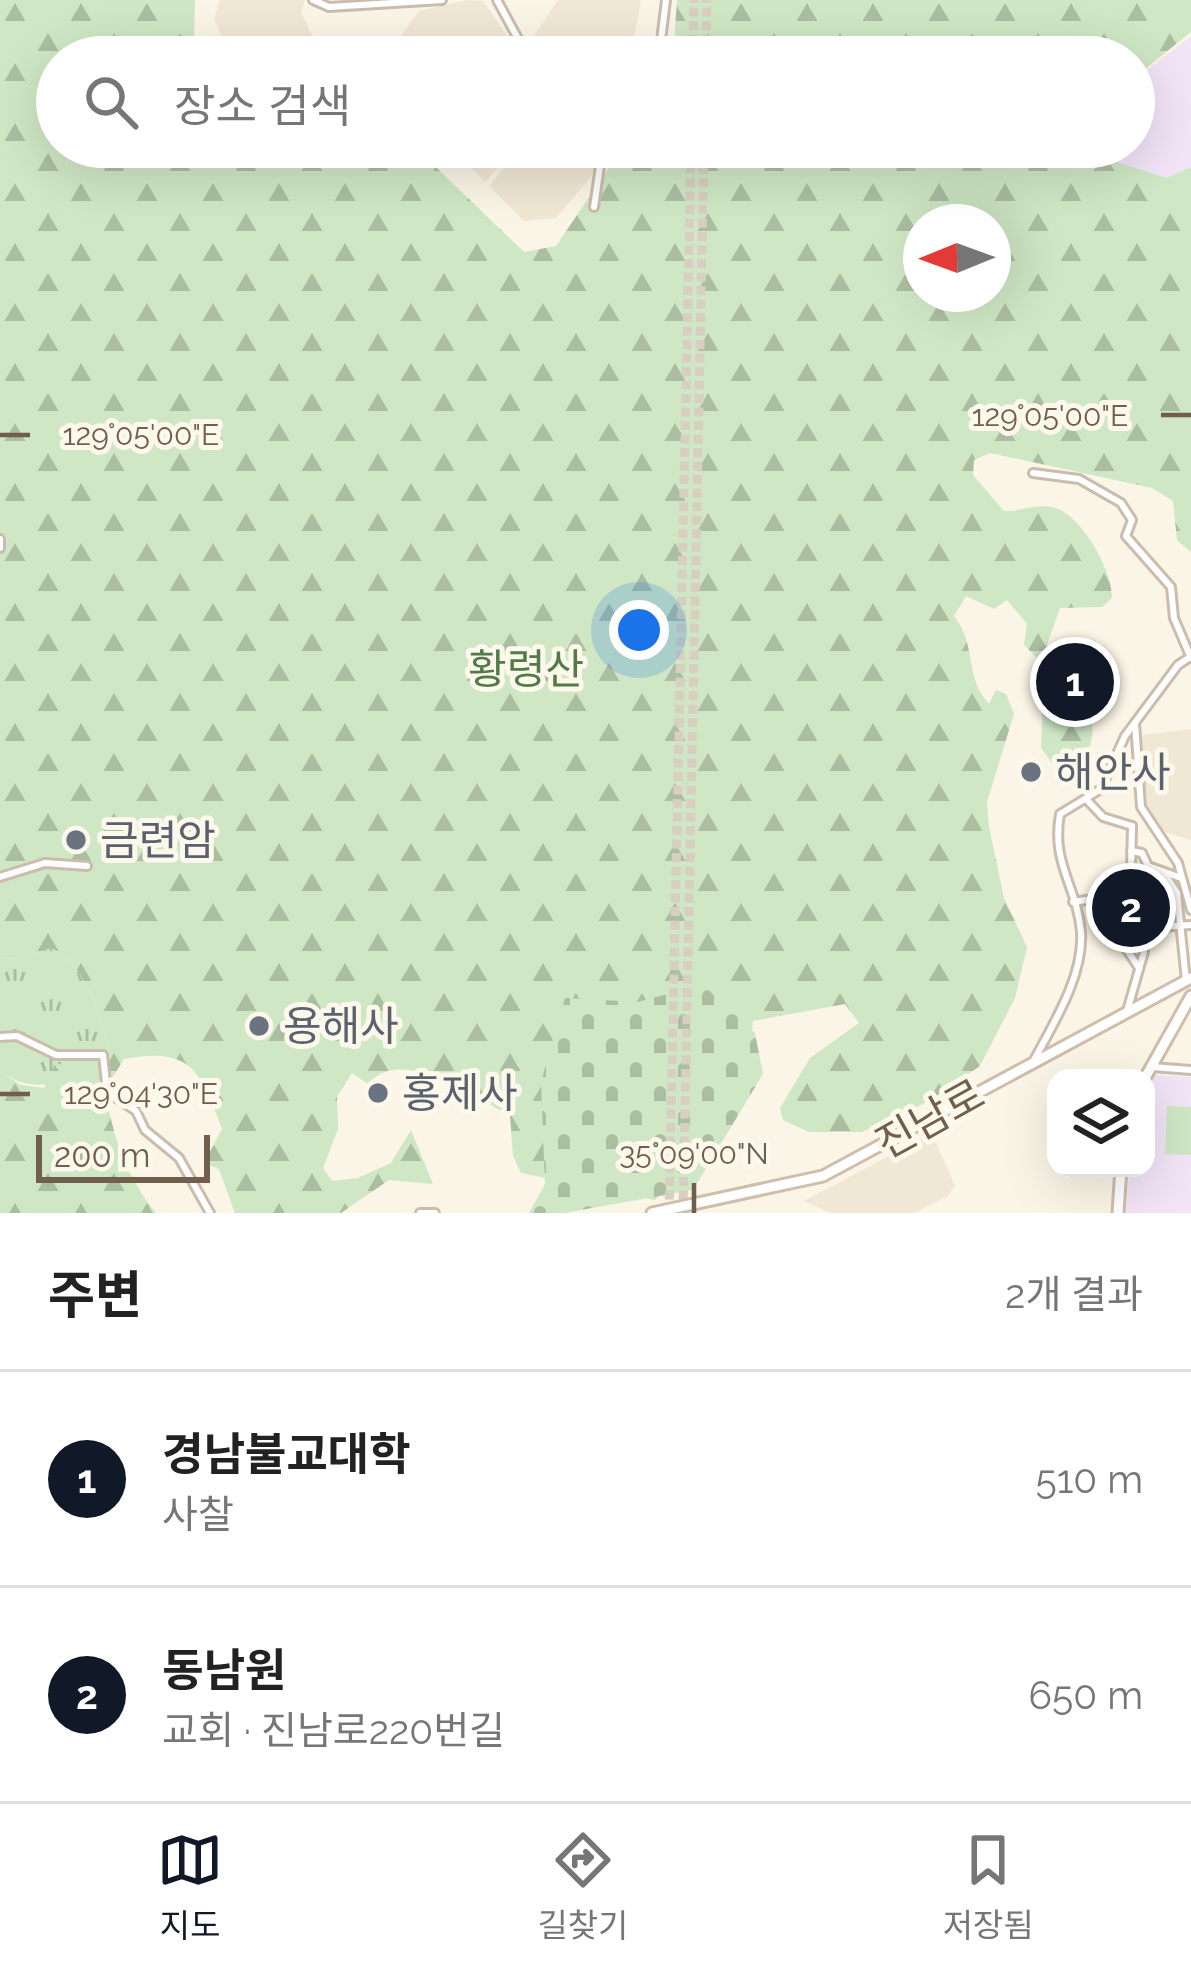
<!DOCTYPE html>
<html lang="ko">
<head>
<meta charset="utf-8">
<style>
	:root { --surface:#fff; --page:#f2f2f2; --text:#222; --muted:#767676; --line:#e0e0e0; --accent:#111827 }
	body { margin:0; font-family:Raleway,"Noto Sans KR",sans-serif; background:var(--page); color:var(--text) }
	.controls { position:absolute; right:36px; bottom:36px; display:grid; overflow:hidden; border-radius:24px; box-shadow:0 12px 48px #0002 }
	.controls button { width:108px; height:108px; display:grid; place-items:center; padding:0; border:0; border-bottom:3px solid var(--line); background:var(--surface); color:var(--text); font:60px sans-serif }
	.compass { position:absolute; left:903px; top:204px; width:108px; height:108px; border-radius:50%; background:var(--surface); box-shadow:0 12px 48px #0002; rotate:269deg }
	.scale { position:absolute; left:36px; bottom:30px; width:174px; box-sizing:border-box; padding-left:12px; border:6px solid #715e4d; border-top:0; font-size:33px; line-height:42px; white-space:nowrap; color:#715e4d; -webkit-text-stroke:9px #fdf8ec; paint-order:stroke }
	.you { position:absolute; left:639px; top:630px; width:42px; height:42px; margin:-30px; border:9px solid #fff; border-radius:50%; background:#1a73e8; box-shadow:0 0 0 18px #1a73e833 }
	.badge { display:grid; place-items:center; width:78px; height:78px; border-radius:50%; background:var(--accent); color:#fff; font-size:39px; font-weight:700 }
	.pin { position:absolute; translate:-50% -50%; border:6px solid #fff; box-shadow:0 3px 12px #0006 }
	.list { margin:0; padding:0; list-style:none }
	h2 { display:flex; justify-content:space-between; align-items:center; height:156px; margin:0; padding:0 48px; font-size:51px }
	h2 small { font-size:39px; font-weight:400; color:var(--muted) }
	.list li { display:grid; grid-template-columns:78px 1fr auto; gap:36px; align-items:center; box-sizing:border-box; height:216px; padding:0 48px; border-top:3px solid var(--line) }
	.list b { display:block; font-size:45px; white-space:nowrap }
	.list p { margin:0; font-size:39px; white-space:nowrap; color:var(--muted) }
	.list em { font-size:39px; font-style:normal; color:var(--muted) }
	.icon { flex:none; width:66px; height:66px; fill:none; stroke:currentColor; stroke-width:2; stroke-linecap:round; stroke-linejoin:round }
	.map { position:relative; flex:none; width:1191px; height:1213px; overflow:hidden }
	.search { position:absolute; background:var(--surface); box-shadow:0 12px 48px #0002; left:36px; right:36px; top:36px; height:132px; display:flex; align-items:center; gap:30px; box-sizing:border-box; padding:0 42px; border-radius:66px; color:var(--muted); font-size:45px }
	.sheet { height:588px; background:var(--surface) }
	nav { display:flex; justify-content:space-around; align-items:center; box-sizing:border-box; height:168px; border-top:3px solid var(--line); background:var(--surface); font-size:33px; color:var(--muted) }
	nav a { display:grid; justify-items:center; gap:6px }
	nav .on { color:var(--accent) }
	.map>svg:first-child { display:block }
</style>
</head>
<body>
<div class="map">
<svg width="1191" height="1213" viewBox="0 0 1191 1213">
	<defs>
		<pattern id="grass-tufts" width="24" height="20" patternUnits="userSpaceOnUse" patternTransform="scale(3)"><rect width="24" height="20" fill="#cfe7c5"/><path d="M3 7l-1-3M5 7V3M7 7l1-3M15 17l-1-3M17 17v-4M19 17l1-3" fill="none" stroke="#acbea2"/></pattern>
		<pattern id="forest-firs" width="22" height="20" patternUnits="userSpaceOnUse" patternTransform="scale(3)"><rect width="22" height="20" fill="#cfe7c5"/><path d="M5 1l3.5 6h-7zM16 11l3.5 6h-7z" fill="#acbea2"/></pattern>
		<pattern id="cemetery-stones" width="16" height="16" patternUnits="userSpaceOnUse" patternTransform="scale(3)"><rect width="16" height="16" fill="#cfe7c5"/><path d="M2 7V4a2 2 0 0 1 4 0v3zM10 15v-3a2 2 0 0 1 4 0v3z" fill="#acbea2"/></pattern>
	</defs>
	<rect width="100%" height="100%" fill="#faf5e6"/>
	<g fill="#f1e7d5">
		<path d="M 220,0 L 305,0 L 301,12 L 317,46 L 313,57 L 256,57 L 222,37 L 214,19 Z"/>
		<path d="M 467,0 L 483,1 L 522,57 L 386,57 L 419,11 Z"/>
		<path d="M 558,0 L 641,0 L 634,38 L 656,53 L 654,57 L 534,57 L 528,45 Z"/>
		<path d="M 450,147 L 515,147 L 485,182 Z"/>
		<path d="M 521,147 L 580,147 L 596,171 L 556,218 L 524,221 L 489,186 Z"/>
		<path d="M 1191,729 L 1191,840 L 1166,832 L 1149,818 L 1140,783 L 1141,735 Z"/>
		<path d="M 932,1133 L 955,1186 L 948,1196 L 914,1213 L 831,1213 L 804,1201 Z"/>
	</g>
	<g fill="#f2e3f7">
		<path d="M 1191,36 L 1191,172 L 1169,184 L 1090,157 L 1086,147 L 1134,147 L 1134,80 Z"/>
		<path d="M 1154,1075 L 1191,1077 L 1191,1213 L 1126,1213 L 1129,1168 L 1146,1168 L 1146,1088 Z"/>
	</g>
	<path fill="url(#grass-tufts)" d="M 51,948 C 83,961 103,1019 109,1052 C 69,1076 43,1101 0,1071 L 0,958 L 21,959 Z"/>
	<g fill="url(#forest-firs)" fill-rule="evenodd">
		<path d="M 0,0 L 195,0 L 194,42 L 233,57 L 57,57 L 57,147 L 415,147 L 524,252 L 556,246 L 623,147 L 1085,147 L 1089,159 L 1110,160 L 1167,178 L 1191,167 L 1191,552 L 1177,540 L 1173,501 L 1152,488 L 990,453 L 974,460 L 973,475 L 1004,511 C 1020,512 1033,504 1051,507 C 1080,511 1113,571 1112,598 L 1102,607 L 1060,608 L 1047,645 L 1057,658 L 1103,659 L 1093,673 L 1064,672 L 1062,687 C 1100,703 1103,751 1068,772 L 1055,767 L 1041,748 L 1044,665 L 1024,645 L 1027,624 L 1007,600 L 994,609 L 966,596 L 954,616 C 977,644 964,677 989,704 L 996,690 L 1006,694 L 1014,714 L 987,802 L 989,827 L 1004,898 L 1027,947 L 1015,998 L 980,1066 L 929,1101 L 862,1132 L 809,1132 L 783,1120 L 780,1108 L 810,1058 L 859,1023 L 845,1004 L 753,1021 C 749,1088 703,1154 655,1200 L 521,1173 L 513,1156 L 510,1115 C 473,1098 402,1044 368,1084 L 352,1073 L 337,1096 L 338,1129 L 323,1168 L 332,1181 L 358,1178 L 391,1163 L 411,1130 L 433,1184 L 389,1180 L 341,1213 L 235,1213 L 219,1169 L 204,1163 L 222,1129 C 201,1071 191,1046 124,1059 L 105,1090 C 113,1137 126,1176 156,1213 L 0,1213 L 0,1071 L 21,1085 L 44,1088 L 55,1064 L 81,1065 L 109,1051 C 103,1019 83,961 51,948 L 21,959 L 0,958 ZM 921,222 L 993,222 L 993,294 L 921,294 Z"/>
		<path d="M 677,0 L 1191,0 L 1191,32 L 1134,78 L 1134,57 L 673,57 Z"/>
	</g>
	<path fill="url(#cemetery-stones)" d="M 703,985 L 755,1033 L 763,1074 L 693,1190 L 564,1213 L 529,1213 L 545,1184 L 541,1082 L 565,998 L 637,1002 Z"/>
	<g fill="#cfe7c5">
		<path d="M 54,957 L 62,997 L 32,1003 L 24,963 Z"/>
		<path d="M 1167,1106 L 1191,1107 L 1191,1155 L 1165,1154 Z"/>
	</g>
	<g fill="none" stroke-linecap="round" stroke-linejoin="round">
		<g stroke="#d8cfc0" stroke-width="9" stroke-dasharray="9 4.5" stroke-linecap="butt">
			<path d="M 693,57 L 694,0"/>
			<path d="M 706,57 L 707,0"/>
			<path d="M 669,1213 L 691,147"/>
			<path d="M 683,1213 L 704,147"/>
		</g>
		<g stroke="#cbbdad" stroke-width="12">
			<g id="street">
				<path d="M 313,0 L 329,7 L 442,0"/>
				<path d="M 497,0 L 528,57"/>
				<path d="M 659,57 L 666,0"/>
				<path d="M 587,147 L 600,166 L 594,207"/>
				<path d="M 593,153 L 605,147"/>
				<path d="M 1033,473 L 1079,479 L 1121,503 L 1132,520 L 1126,536 L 1171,587 L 1174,618 L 1191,658"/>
				<path d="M 0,539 L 0,548"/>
				<path d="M 1135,723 L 1141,807 L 1178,863 L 1191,910"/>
				<path d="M 1086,799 L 1103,817 L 1132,826"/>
				<path d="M 1131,851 L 1142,853 L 1148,866 L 1181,878"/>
				<path d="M 1148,866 L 1159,927"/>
				<path d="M 1163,872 L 1177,893 L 1186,981"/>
				<path d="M 0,877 L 45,863 L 87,866"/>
				<path d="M 1073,902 L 1093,899 L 1139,968"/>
				<path d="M 1141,928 L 1191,925"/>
				<path d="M 1127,1011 L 1144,952 L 1131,870 L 1132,826"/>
				<path d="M 0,1037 L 17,1036 L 56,1055 L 103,1055 L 107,1092 L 136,1111 L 145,1130 L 179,1158 L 210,1213"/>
				<path d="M 1033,1062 C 1053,1024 1084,976 1081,932 C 1077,886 1051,864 1060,814 L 1101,789 L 1125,736 L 1178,665 L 1190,657"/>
				<path d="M 1152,1067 L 1191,1070"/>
				<path d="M 420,1213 L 435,1213"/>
			</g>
		</g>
		<g stroke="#cebeab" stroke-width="15">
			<g id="secondary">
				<path d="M 1145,1078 L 1191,996"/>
				<path d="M 652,1213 L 823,1176 L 1191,978"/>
				<path d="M 1118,1213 L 1121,1168"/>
			</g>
		</g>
		<use href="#street" stroke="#fff" stroke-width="6"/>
		<use href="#secondary" stroke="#fff" stroke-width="9"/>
	</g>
	<path fill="none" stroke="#715e4d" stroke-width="4.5" d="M 1161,415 L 1191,415M 0,435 L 30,435M 0,1094 L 30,1094M 694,1183 L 694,1213"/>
	<g fill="#6b7280" stroke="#fdf8ec" stroke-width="4.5">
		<circle cx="1031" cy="772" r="12"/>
		<circle cx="76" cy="840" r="12"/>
		<circle cx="259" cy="1026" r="12"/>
		<circle cx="378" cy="1093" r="12"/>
	</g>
	<g text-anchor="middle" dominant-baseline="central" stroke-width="10" stroke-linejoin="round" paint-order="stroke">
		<g font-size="42" fill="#537b49" stroke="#fdf8ec">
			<text x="526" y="669">황령산</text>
		</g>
		<g font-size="42" fill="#5b616d" stroke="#fdf8ec" text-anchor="start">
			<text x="1055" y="772">해안사</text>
			<text x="100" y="840">금련암</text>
			<text x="283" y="1026">용해사</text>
			<text x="402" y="1093">홍제사</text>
		</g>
		<g font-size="42" fill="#715e4d" stroke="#fdf8ec">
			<text transform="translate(930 1119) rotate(-29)">진남로</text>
		</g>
	</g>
	<g font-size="30" text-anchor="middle" fill="#715e4d" stroke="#fdf8ec" stroke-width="10" stroke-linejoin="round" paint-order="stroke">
		<text x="1050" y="426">129°05'00"E</text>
		<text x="141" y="445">129°05'00"E</text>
		<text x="141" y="1104">129°04'30"E</text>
		<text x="694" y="1164">35°09'00"N</text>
	</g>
</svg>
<div class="controls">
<button><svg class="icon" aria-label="layers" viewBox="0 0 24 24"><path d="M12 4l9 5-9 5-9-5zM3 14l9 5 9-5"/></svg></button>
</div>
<svg class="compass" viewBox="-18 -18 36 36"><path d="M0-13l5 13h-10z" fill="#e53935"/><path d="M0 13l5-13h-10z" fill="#767676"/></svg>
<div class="scale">200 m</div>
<div class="you"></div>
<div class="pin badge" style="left:1075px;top:682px">1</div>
<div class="pin badge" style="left:1131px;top:908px">2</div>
<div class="search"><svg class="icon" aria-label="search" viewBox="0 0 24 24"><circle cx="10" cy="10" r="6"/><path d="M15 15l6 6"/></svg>장소 검색</div>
</div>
<section class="sheet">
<h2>주변<small>2개 결과</small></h2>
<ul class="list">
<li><span class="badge">1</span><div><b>경남불교대학</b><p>사찰</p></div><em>510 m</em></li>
<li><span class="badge">2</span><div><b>동남원</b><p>교회 · 진남로220번길</p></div><em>650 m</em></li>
</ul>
</section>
<nav>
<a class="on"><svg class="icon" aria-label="map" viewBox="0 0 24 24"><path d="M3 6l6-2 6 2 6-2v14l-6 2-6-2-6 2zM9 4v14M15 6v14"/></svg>지도</a>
<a><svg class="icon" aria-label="directions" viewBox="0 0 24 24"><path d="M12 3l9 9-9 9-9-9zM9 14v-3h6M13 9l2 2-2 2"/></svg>길찾기</a>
<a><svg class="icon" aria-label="saved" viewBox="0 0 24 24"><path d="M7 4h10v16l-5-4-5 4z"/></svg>저장됨</a>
</nav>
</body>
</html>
